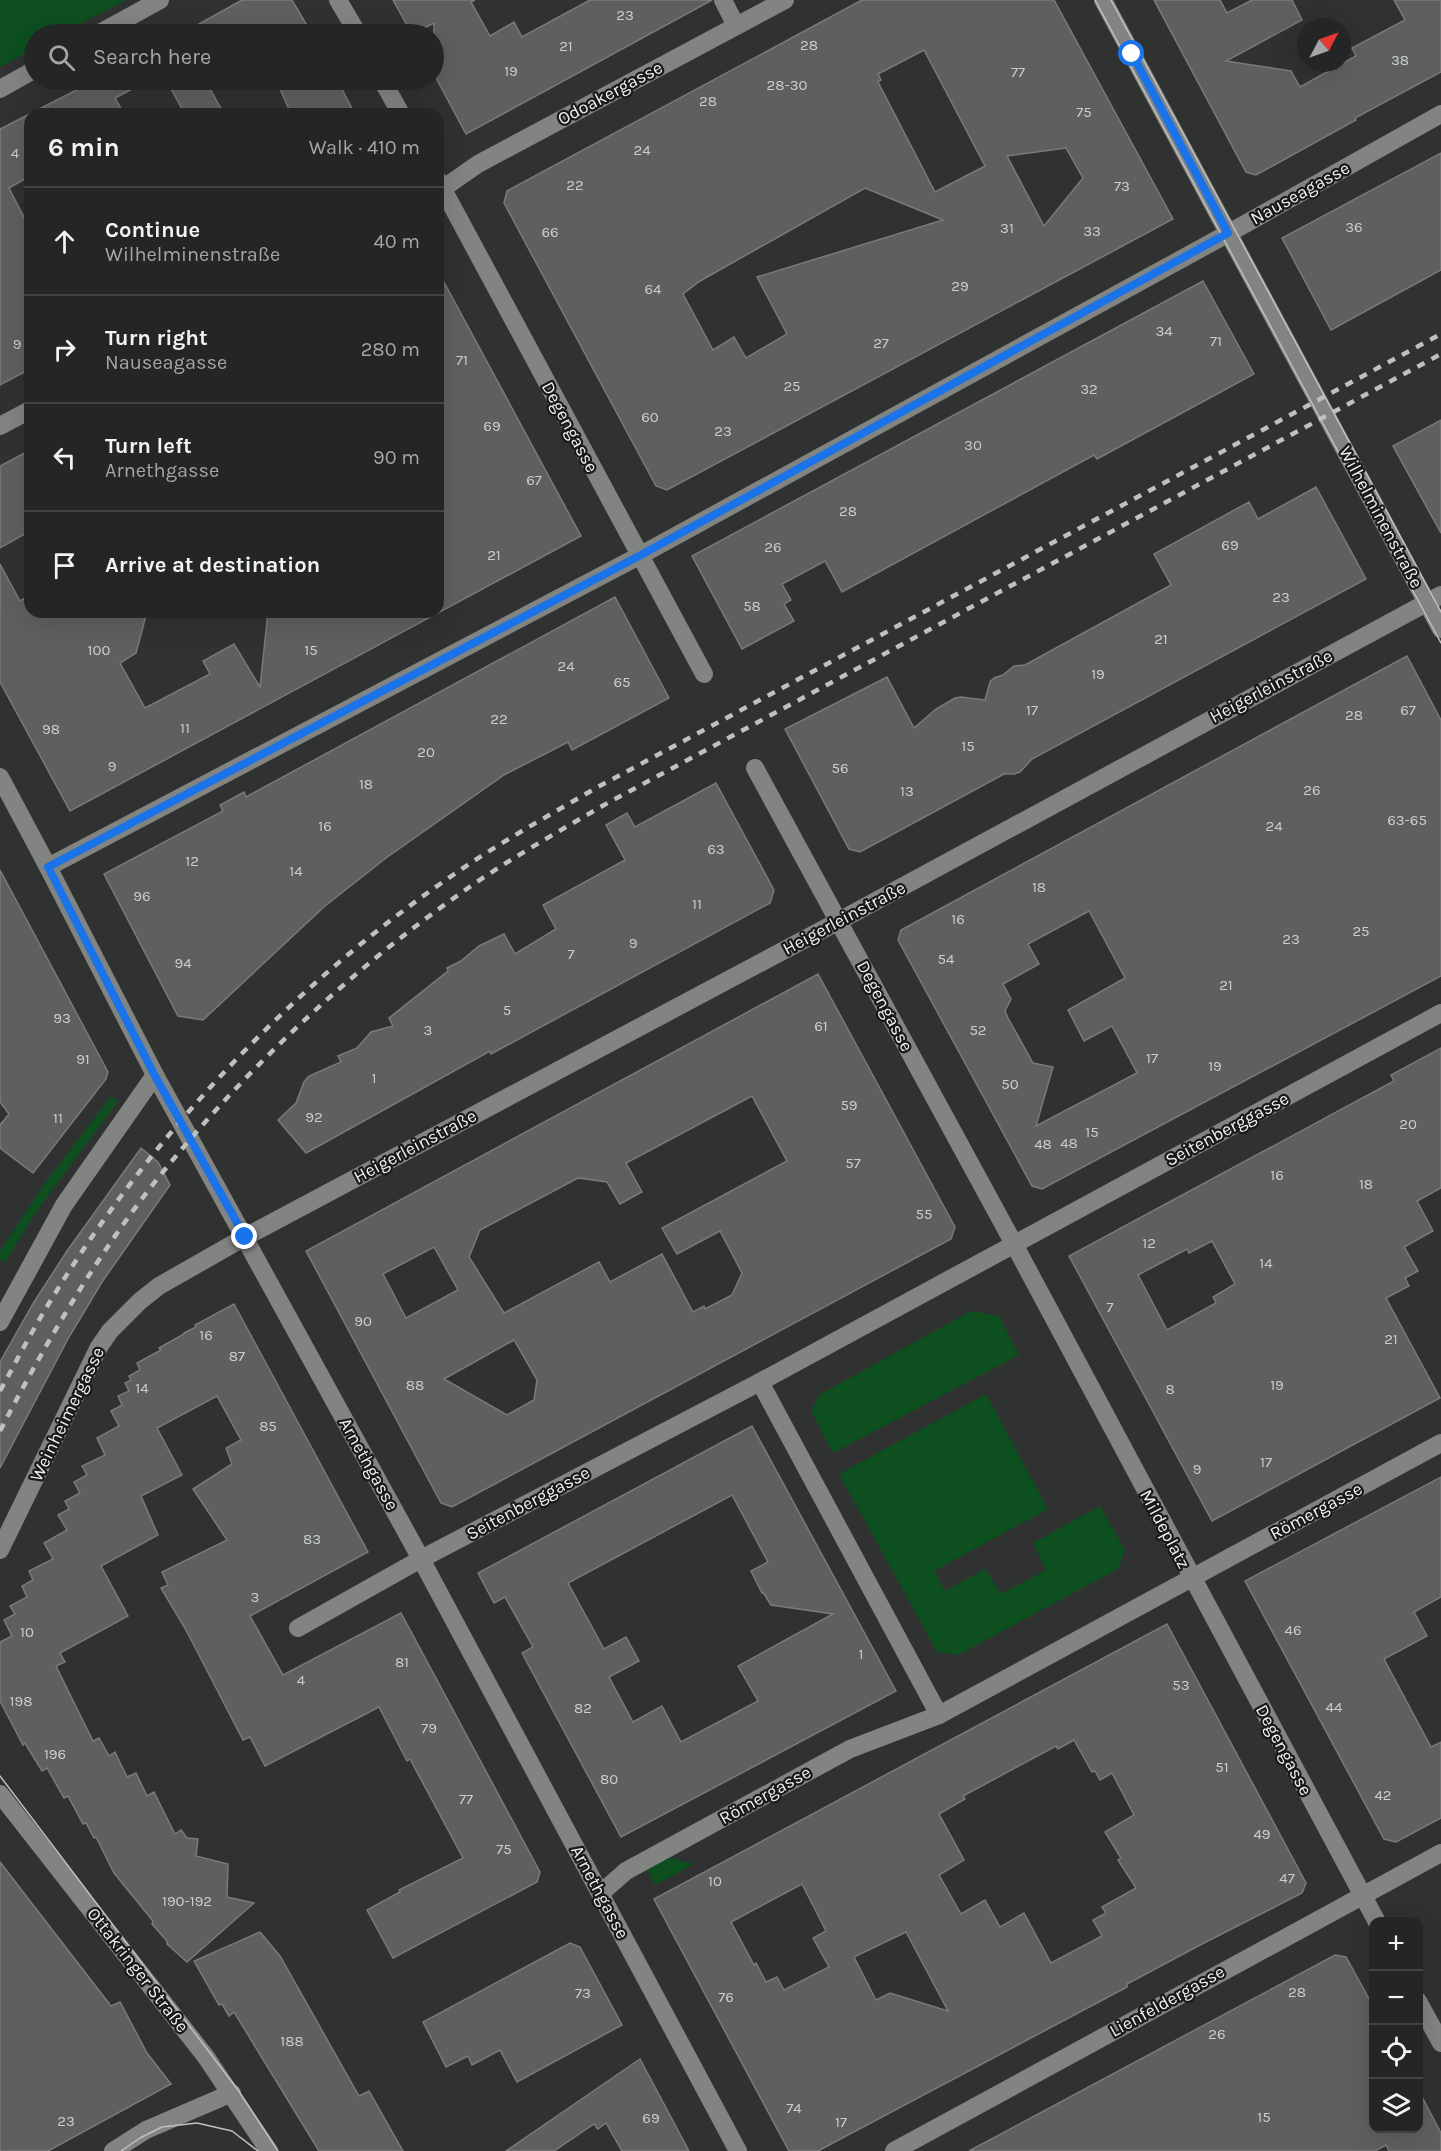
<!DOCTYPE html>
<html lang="en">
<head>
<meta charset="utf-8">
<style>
	:root { --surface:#232624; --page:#2b2e2c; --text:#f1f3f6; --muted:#a3a5a6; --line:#404341 }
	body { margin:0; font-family:Karla,sans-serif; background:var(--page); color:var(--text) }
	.controls { position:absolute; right:18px; bottom:18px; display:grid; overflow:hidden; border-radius:12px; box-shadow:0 6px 24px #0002 }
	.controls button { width:54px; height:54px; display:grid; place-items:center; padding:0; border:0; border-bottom:2px solid var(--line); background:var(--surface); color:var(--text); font:30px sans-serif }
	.compass { position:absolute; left:1297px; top:18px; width:54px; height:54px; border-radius:50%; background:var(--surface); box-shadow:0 6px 24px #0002; rotate:49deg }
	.stop { position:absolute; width:18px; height:18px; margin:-14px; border:4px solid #1a73e8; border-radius:50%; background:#fff }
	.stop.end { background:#1a73e8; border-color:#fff; box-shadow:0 2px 6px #0008 }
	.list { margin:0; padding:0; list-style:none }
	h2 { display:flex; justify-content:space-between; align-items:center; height:78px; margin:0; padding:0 24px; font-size:26px }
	h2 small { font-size:20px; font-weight:400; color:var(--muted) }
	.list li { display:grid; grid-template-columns:39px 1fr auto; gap:18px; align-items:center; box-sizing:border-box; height:108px; padding:0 24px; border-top:2px solid var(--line) }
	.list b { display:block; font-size:22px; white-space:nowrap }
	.list p { margin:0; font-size:20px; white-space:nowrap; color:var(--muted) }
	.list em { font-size:20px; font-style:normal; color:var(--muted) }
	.icon { flex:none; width:33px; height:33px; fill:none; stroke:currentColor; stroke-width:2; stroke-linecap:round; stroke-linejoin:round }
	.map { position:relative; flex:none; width:1441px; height:2151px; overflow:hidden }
	.search { position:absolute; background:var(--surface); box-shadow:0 6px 24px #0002; left:24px; top:24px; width:420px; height:66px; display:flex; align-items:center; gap:15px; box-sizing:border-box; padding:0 21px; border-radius:33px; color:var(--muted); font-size:22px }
	.panel { position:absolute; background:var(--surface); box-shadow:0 6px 24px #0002; left:24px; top:108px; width:420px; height:510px; border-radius:18px }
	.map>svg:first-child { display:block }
</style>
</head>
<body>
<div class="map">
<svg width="1441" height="2151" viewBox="0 0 1441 2151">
	<rect width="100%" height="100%" fill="#2f3230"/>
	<g fill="#0d4f1f">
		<path d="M 0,0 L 126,0 L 61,34 L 34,34 L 34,49 L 0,67 Z"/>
		<path d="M 111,1096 L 118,1101 L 36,1212 L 5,1262 L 0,1259 L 0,1251 L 45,1183 Z"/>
		<path d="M 971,1311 L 999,1316 L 1019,1355 L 833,1453 L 811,1411 L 819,1395 Z"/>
		<path d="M 986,1394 L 1048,1509 L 934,1571 L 945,1591 L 985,1569 L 1001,1594 L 1046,1570 L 1033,1543 L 1100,1506 L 1125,1550 L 1118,1569 L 958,1655 L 937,1652 L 839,1474 Z"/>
		<path d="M 669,1858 L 694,1864 L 655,1885 L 647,1870 Z"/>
	</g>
	<g fill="#5d605d" stroke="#797b79" stroke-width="1.5" fill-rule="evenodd">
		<path d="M 242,0 L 292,0 L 312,34 L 181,34 Z"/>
		<path d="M 393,0 L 475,0 L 471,2 L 490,36 L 514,22 L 522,37 L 590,0 L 712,0 L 466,134 L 434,74 L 434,23 L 412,34 Z"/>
		<path d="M 862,0 L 1054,0 L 1173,219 L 667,490 L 656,486 L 504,203 L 507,191 ZM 924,50 L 985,166 L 935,192 L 878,82 L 881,80 L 878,74 ZM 1066,148 L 1083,178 L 1044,226 L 1007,156 ZM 865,188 L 943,220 L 757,277 L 787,334 L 746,358 L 734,337 L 713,350 L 683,294 L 700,281 Z"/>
		<path d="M 1154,0 L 1220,0 L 1227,13 L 1252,0 L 1292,0 L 1302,20 L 1226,61 L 1291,71 L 1300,87 L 1356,56 L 1352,48 L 1405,20 L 1394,0 L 1441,0 L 1441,72 L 1355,118 L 1356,120 L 1256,175 L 1246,172 Z"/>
		<path d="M 96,80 L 149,80 L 115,98 L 124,114 L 30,114 L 30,176 L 9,188 L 30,229 L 30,369 L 0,385 L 0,129 Z"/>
		<path d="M 166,80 L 205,80 L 224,114 L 185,114 Z"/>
		<path d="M 266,80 L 337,80 L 355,114 L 291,114 L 277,82 L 269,86 Z"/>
		<path d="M 1441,153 L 1441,270 L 1331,330 L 1282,238 Z"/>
		<path d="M 438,271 L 581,536 L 70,811 L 0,682 L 0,564 L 20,601 L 30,595 L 30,612 L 147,612 L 136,653 L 120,663 L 145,708 L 210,674 L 203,661 L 234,644 L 260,687 L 268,612 L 438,612 Z"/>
		<path d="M 1203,281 L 1254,374 L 1097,459 L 1094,455 L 842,592 L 825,561 L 782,584 L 791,600 L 784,604 L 794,621 L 742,649 L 692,556 Z"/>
		<path d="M 1441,420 L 1441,533 L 1393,446 Z"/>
		<path d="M 30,450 L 30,531 L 0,548 L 0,466 Z"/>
		<path d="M 1316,487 L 1366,579 L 1032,759 L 1020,772 L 1014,774 L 1004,774 L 860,852 L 849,849 L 785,729 L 887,677 L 914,728 L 936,709 L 955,698 L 961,697 L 985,700 L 990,682 L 994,678 L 1003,675 L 1014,666 L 1025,665 L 1171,585 L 1154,554 L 1249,502 L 1258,519 Z"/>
		<path d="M 615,597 L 669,698 L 572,750 L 568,742 L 504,775 L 386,858 L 325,906 L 203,1020 L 178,1016 L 104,874 L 223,811 L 220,805 L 244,792 L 246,797 Z"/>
		<path d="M 1407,656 L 1441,720 L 1441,976 L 1042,1189 L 1032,1186 L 898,940 L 901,930 ZM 1089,911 L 1125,978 L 1068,1010 L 1084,1041 L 1112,1026 L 1137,1073 L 1036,1126 L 1053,1067 L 1033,1063 L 1008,1018 L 1005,1011 L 1011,999 L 1003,984 L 1039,964 L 1028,944 Z"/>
		<path d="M 716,783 L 774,890 L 770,903 L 491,1054 L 490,1051 L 306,1153 L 278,1120 L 296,1103 L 304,1082 L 309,1076 L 341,1062 L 338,1056 L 357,1048 L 371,1032 L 393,1026 L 389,1018 L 448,971 L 447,968 L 461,961 L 479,946 L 504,934 L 515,954 L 556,929 L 543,905 L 625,860 L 606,825 L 627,813 L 635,827 Z"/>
		<path d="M 0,870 L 108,1072 L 106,1079 L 33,1173 L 0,1148 L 0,1125 L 9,1114 L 0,1102 Z"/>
		<path d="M 818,974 L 955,1227 L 951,1239 L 452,1507 L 441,1503 L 306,1251 ZM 752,1096 L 787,1161 L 662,1228 L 677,1254 L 720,1231 L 742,1273 L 732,1295 L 705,1309 L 704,1306 L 693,1312 L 662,1254 L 610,1282 L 599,1262 L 504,1313 L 469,1257 L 480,1230 L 578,1178 L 607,1182 L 620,1204 L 642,1192 L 626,1163 ZM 434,1247 L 458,1290 L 406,1318 L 383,1274 ZM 514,1340 L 537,1380 L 534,1400 L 507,1415 L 444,1379 Z"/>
		<path d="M 1441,1048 L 1441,1188 L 1417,1201 L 1433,1231 L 1404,1247 L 1418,1271 L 1405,1278 L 1409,1286 L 1386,1298 L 1440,1398 L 1212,1521 L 1069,1256 L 1394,1081 L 1391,1075 ZM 1212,1241 L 1235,1284 L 1213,1297 L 1216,1303 L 1167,1330 L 1138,1275 L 1187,1249 L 1189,1253 Z"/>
		<path d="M 141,1148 L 158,1162 L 170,1185 L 102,1282 L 69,1337 L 0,1468 L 0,1362 L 34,1302 L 67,1251 Z"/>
		<path d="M 234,1304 L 368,1552 L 250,1616 L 283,1675 L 401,1613 L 540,1872 L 537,1882 L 393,1958 L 367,1910 L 400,1892 L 399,1890 L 463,1858 L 410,1759 L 407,1761 L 379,1707 L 265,1766 L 250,1737 L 243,1740 L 186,1630 L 161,1588 L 168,1585 L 162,1572 L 227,1540 L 193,1489 L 232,1464 L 226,1448 L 241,1440 L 217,1396 L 157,1428 L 182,1475 L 141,1496 L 158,1535 L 101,1566 L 128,1616 L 60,1653 L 65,1662 L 56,1666 L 93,1741 L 99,1738 L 109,1756 L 115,1752 L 127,1777 L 136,1773 L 147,1796 L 154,1792 L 175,1834 L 181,1830 L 187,1838 L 198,1839 L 196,1856 L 228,1864 L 227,1897 L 254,1903 L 187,1962 L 167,1944 L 167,1941 L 152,1924 L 153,1921 L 114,1873 L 96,1837 L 94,1838 L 86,1823 L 83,1824 L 68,1796 L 64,1798 L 47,1768 L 42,1771 L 25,1743 L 23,1745 L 0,1701 L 0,1642 L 12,1636 L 4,1620 L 15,1614 L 10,1606 L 27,1597 L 22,1586 L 33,1580 L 29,1571 L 53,1559 L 44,1543 L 67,1530 L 58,1515 L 69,1509 L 65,1501 L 80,1493 L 74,1482 L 87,1475 L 82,1466 L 105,1455 L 97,1438 L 119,1426 L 111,1411 L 122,1405 L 118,1396 L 129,1391 L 125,1383 L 131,1380 L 129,1376 L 140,1370 L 137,1363 L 161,1350 L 159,1348 L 184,1334 L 184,1333 L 196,1327 L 195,1325 Z"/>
		<path d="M 752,1426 L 896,1691 L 621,1837 L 522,1653 L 533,1647 L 505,1597 L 494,1603 L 478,1573 ZM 732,1495 L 768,1562 L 751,1571 L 762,1593 L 763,1592 L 771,1605 L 833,1614 L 738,1666 L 758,1701 L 681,1742 L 662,1706 L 633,1722 L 609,1677 L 639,1661 L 626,1637 L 604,1649 L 568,1583 Z"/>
		<path d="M 1441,1477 L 1441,1597 L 1414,1612 L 1427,1636 L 1384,1659 L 1431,1747 L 1441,1742 L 1441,1818 L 1396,1842 L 1384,1839 L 1245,1581 Z"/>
		<path d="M 1167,1624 L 1306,1883 L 1302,1893 L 1202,1944 L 1127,1984 L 1127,1987 L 818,2151 L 789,2151 L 654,1899 ZM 1074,1740 L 1092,1772 L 1095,1771 L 1100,1780 L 1112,1773 L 1134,1815 L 1105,1832 L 1121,1858 L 1118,1860 L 1136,1888 L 1102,1907 L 1106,1913 L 1093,1920 L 1102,1936 L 1051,1963 L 1024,1913 L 1000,1927 L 985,1900 L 961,1914 L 939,1875 L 964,1860 L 939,1814 L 965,1799 L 963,1796 L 1056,1746 L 1058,1749 ZM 802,1884 L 826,1931 L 813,1938 L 829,1967 L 784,1990 L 777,1977 L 766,1982 L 756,1963 L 754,1965 L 731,1922 ZM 906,1932 L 948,2011 L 890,1993 L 876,2000 L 854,1957 Z"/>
		<path d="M 0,1862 L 111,2006 L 120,2002 L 147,2053 L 171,2084 L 48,2151 L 0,2151 Z"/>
		<path d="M 260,1932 L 280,1956 L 359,2096 L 369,2091 L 403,2151 L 319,2151 L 234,2012 L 229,2016 L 222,2004 L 219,2005 L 194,1961 Z"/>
		<path d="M 570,1943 L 580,1947 L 622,2025 L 517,2082 L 500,2050 L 472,2065 L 468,2056 L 446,2067 L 423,2022 Z"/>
		<path d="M 1335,1955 L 1346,1957 L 1374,2008 L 1374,2128 L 1419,2128 L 1419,2091 L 1441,2133 L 1441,2151 L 1389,2151 L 1386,2145 L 1375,2151 L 969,2151 Z"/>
		<path d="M 640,2059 L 689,2151 L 622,2151 L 606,2123 L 598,2129 L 594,2124 L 554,2151 L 506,2151 Z"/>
	</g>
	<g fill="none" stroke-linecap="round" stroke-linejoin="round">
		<g stroke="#818481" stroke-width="18">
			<path d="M 338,0 L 358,34"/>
			<path d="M 723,0 L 736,26"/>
			<path d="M 1103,0 L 1441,629"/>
			<path d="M 98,34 L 160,0"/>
			<path d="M 382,80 L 401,114"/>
			<path d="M 0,89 L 34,70"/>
			<path d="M 438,180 L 704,674"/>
			<path d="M 438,192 L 478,164 L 785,0"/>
			<path d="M 0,426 L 30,410"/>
			<path d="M 755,768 L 1014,1244 L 1377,1922"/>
			<path d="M 0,777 L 48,867 L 155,1075 L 421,1559 L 738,2151"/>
			<path d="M 48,867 L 639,556 L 1229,233 L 1441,114"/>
			<path d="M 0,1322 L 64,1205 L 155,1075"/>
			<path d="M 760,1382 L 939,1715"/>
			<path d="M 0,1550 L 99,1347 L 110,1331 L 140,1301 L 159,1286 L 245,1237 L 839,921 L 1441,595"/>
			<path d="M 298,1628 L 421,1559 L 760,1382 L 1441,1013"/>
			<path d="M 0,1794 L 206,2057 L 269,2151"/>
			<path d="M 601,1893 L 626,1871 L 850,1749 L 939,1715 L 1441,1443"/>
			<path d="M 1418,2001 L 1441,2043"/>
			<path d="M 113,2151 L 146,2130 L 232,2093"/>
			<path d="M 894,2151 L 1441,1853"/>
		</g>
		<g stroke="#bfc1bf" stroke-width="1.5">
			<path d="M 1095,0 L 1441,643"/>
			<path d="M 1111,0 L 1441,612"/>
			<path d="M 0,1776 L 238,2090 L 278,2151"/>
			<path d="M 121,2151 L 140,2138 L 162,2127 L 197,2123 L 232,2131 L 258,2151"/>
		</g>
		<g stroke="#bfc1bf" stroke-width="4.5" stroke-dasharray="8 8" stroke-linecap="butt">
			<path d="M 0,1391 C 17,1360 33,1329 51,1300 C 153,1133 292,985 453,875 C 499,843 548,816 596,788 L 1441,334"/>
			<path d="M 0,1431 C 43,1348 90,1267 147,1192 C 236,1078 343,976 461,893 C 506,861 556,833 604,805 L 1441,354"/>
		</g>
	</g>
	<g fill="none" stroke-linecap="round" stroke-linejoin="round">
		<path stroke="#1a73e8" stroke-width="8" d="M 245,1237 L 155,1076 L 48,867 L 639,556 L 1228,233 L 1132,54"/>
	</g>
	<g text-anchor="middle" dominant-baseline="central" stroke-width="4.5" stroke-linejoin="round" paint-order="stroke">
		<g font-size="15" fill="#cbcecb">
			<text x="625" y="15">23</text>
			<text x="809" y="45">28</text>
			<text x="566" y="46">21</text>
			<text x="1400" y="60">38</text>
			<text x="511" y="71">19</text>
			<text x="1018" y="72">77</text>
			<text x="787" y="85">28-30</text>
			<text x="708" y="101">28</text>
			<text x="1084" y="112">75</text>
			<text x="642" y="150">24</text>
			<text x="15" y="153">4</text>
			<text x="575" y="185">22</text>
			<text x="1122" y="186">73</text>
			<text x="1354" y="227">36</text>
			<text x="1007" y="228">31</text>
			<text x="1092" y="231">33</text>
			<text x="550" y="232">66</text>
			<text x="960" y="286">29</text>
			<text x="653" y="289">64</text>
			<text x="1164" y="331">34</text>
			<text x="1216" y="341">71</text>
			<text x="881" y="343">27</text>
			<text x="17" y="344">9</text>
			<text x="462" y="360">71</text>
			<text x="792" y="386">25</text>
			<text x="1089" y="389">32</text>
			<text x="650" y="417">60</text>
			<text x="492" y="426">69</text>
			<text x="723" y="431">23</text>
			<text x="973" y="445">30</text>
			<text x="534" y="480">67</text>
			<text x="848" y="511">28</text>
			<text x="1230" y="545">69</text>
			<text x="773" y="547">26</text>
			<text x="494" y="555">21</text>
			<text x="1281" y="597">23</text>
			<text x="752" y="606">58</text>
			<text x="1161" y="639">21</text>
			<text x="99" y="650">100</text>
			<text x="311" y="650">15</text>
			<text x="566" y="666">24</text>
			<text x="1098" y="674">19</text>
			<text x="622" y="682">65</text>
			<text x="1032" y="710">17</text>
			<text x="1408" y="710">67</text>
			<text x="1354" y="715">28</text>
			<text x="499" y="719">22</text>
			<text x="185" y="728">11</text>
			<text x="51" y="729">98</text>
			<text x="968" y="746">15</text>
			<text x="426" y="752">20</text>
			<text x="112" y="766">9</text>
			<text x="840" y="768">56</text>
			<text x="366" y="784">18</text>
			<text x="1312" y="790">26</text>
			<text x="907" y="791">13</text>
			<text x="1407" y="820">63-65</text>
			<text x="325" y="826">16</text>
			<text x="1274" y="826">24</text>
			<text x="716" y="849">63</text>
			<text x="192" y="861">12</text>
			<text x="296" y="871">14</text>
			<text x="1039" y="887">18</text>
			<text x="142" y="896">96</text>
			<text x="697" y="904">11</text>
			<text x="958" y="919">16</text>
			<text x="1361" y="931">25</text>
			<text x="1291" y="939">23</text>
			<text x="633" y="943">9</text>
			<text x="571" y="954">7</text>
			<text x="946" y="959">54</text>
			<text x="183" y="963">94</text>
			<text x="1226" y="985">21</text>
			<text x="507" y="1010">5</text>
			<text x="62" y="1018">93</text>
			<text x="821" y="1026">61</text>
			<text x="428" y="1030">3</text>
			<text x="978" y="1030">52</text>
			<text x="1152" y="1058">17</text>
			<text x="83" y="1059">91</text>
			<text x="1215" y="1066">19</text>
			<text x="374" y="1078">1</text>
			<text x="1010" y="1084">50</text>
			<text x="849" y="1105">59</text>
			<text x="314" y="1117">92</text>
			<text x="58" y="1118">11</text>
			<text x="1408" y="1124">20</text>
			<text x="1092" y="1132">15</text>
			<text x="1069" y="1143">48</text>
			<text x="1043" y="1144">48</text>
			<text x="853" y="1163">57</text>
			<text x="1277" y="1175">16</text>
			<text x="1366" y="1184">18</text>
			<text x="924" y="1214">55</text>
			<text x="1149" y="1243">12</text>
			<text x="1266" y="1263">14</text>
			<text x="1110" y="1307">7</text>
			<text x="363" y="1321">90</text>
			<text x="206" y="1335">16</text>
			<text x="1391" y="1339">21</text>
			<text x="237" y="1356">87</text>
			<text x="415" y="1385">88</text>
			<text x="1277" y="1385">19</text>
			<text x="142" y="1388">14</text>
			<text x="1170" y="1389">8</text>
			<text x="268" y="1426">85</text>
			<text x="1266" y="1462">17</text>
			<text x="1197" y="1469">9</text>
			<text x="312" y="1539">83</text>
			<text x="255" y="1597">3</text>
			<text x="1293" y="1630">46</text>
			<text x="27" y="1632">10</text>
			<text x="861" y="1654">1</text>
			<text x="402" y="1662">81</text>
			<text x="301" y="1680">4</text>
			<text x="1181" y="1685">53</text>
			<text x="21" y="1701">198</text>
			<text x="1334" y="1707">44</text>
			<text x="583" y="1708">82</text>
			<text x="429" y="1728">79</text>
			<text x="55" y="1754">196</text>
			<text x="1222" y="1767">51</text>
			<text x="609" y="1779">80</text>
			<text x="1383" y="1795">42</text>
			<text x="466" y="1799">77</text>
			<text x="1262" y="1834">49</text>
			<text x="504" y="1849">75</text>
			<text x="1287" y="1878">47</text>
			<text x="715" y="1881">10</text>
			<text x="187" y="1901">190-192</text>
			<text x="1297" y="1992">28</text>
			<text x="583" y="1993">73</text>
			<text x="726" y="1997">76</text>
			<text x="1217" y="2034">26</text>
			<text x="292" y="2041">188</text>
			<text x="794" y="2108">74</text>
			<text x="1264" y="2117">15</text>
			<text x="651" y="2118">69</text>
			<text x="66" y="2121">23</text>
			<text x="841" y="2122">17</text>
		</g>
		<g font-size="18" fill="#f0f2f0" stroke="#181918">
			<text transform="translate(610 93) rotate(-28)">Odoakergasse</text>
			<text transform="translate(1300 193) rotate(-29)">Nauseagasse</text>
			<text transform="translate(570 427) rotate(62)">Degengasse</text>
			<text transform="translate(1381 517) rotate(62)">Wilhelminenstraße</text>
			<text transform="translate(1271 686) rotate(-28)">Heigerleinstraße</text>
			<text transform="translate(844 918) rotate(-28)">Heigerleinstraße</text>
			<text transform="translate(885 1006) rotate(62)">Degengasse</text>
			<text transform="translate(1227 1129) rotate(-28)">Seitenberggasse</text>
			<text transform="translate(415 1146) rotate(-28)">Heigerleinstraße</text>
			<text transform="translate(67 1414) rotate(-64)">Weinheimergasse</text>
			<text transform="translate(369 1464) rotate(61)">Arnethgasse</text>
			<text transform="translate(528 1503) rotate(-28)">Seitenberggasse</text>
			<text transform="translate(1316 1511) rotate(-28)">Römergasse</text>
			<text transform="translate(1165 1529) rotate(62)">Mildeplatz</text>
			<text transform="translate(1284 1750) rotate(62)">Degengasse</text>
			<text transform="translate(765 1795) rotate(-29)">Römergasse</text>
			<text transform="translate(600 1892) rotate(62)">Arnethgasse</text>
			<text transform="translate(138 1970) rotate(52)">Ottakringer Straße</text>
			<text transform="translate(1167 2001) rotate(-29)">Lienfeldergasse</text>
		</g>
	</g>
</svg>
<div class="controls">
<button>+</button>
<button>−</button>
<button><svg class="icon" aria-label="locate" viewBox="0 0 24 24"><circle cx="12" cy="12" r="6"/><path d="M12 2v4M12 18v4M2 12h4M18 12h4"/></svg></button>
<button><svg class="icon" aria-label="layers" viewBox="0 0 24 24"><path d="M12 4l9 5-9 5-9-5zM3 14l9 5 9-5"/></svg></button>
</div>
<svg class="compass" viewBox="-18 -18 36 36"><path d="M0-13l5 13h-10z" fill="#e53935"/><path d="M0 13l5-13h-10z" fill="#a3a5a6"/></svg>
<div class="stop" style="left:1132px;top:54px"></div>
<div class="stop end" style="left:245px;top:1237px"></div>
<div class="search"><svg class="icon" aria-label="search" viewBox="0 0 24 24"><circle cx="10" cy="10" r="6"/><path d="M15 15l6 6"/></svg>Search here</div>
<section class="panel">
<h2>6 min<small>Walk · 410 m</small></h2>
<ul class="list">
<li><svg class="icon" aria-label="ahead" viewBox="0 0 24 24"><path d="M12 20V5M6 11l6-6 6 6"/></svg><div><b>Continue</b><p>Wilhelminenstraße</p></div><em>40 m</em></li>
<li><svg class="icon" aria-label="right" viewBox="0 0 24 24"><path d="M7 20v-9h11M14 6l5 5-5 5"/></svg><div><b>Turn right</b><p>Nauseagasse</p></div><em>280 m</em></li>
<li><svg class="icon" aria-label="left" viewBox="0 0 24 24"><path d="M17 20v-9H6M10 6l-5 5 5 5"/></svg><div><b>Turn left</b><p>Arnethgasse</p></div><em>90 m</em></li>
<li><svg class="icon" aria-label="arrive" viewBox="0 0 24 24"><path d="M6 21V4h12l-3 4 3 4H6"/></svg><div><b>Arrive at destination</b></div></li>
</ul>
</section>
</div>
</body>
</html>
